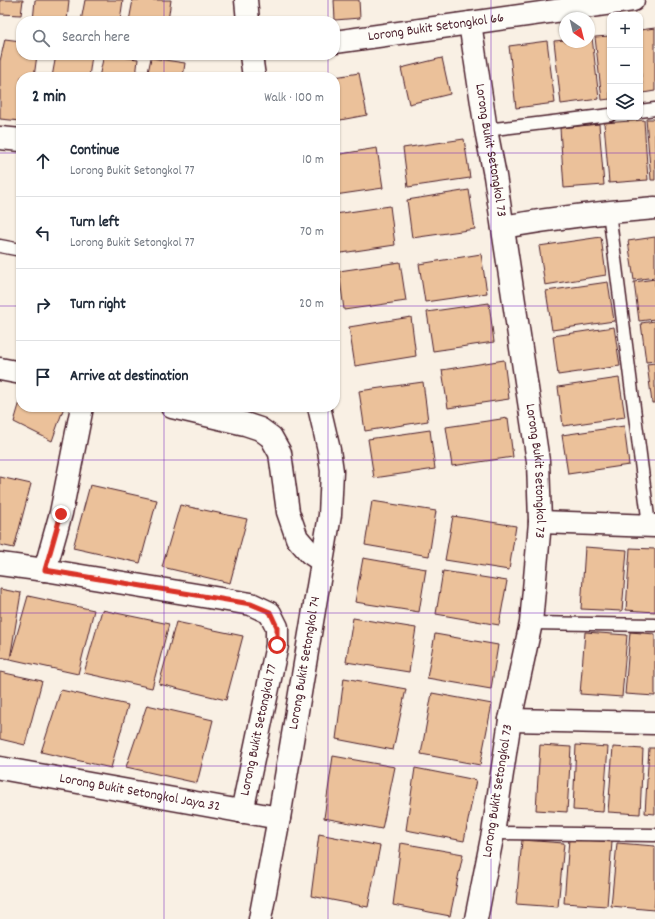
<!DOCTYPE html>
<html lang="en">
<head>
<meta charset="utf-8">
<style>
	:root { --surface:#fff; --page:#f2f2f3; --text:#1f2937; --muted:#747a83; --line:#e0e1e3 }
	body { margin:0; font-family:Dekko,sans-serif; background:var(--page); color:var(--text) }
	.controls { position:absolute; right:12px; top:12px; display:grid; overflow:hidden; border-radius:8px; box-shadow:0 1px 3px #0004 }
	.controls button { width:36px; height:36px; display:grid; place-items:center; padding:0; border:0; border-bottom:1px solid var(--line); background:var(--surface); color:var(--text); font:20px sans-serif }
	.compass { position:absolute; left:559px; top:12px; width:36px; height:36px; border-radius:50%; background:var(--surface); box-shadow:0 1px 3px #0004; rotate:145deg }
	.stop { position:absolute; width:12px; height:12px; margin:-9px; border:3px solid #d93025; border-radius:50%; background:#fff }
	.stop.end { background:#d93025; border-color:#fff; box-shadow:0 1px 4px #0008 }
	.list { margin:0; padding:0; list-style:none }
	h2 { display:flex; justify-content:space-between; align-items:center; height:52px; margin:0; padding:0 16px; font-size:17px }
	h2 small { font-size:13px; font-weight:400; color:var(--muted) }
	.list li { display:grid; grid-template-columns:26px 1fr auto; gap:12px; align-items:center; box-sizing:border-box; height:72px; padding:0 16px; border-top:1px solid var(--line) }
	.list b { display:block; font-size:15px; white-space:nowrap }
	.list p { margin:0; font-size:13px; white-space:nowrap; color:var(--muted) }
	.list em { font-size:13px; font-style:normal; color:var(--muted) }
	.icon { flex:none; width:22px; height:22px; fill:none; stroke:currentColor; stroke-width:2; stroke-linecap:round; stroke-linejoin:round }
	.map { position:relative; flex:none; width:655px; height:919px; overflow:hidden }
	.search { position:absolute; background:var(--surface); box-shadow:0 1px 3px #0004; left:16px; top:16px; width:324px; height:44px; display:flex; align-items:center; gap:10px; box-sizing:border-box; padding:0 14px; border-radius:16px; color:var(--muted); font-size:15px }
	.panel { position:absolute; background:var(--surface); box-shadow:0 1px 3px #0004; left:16px; top:72px; width:324px; height:340px; border-radius:16px }
	.map>svg:first-child { display:block }
</style>
</head>
<body>
<div class="map">
<svg width="655" height="919" viewBox="0 0 655 919">
	<rect width="100%" height="100%" fill="#f9f0e4"/>
	<filter id="ink" filterUnits="userSpaceOnUse"><feTurbulence type="fractalNoise" baseFrequency=".025" numOctaves="2"/><feDisplacementMap in="SourceGraphic" scale="8" xChannelSelector="R" yChannelSelector="G"/><feConvolveMatrix kernelMatrix="1 2 1 2 8 2 1 2 1" color-interpolation-filters="sRGB"/></filter>
	<g filter="url(#ink)">
		<g fill="#ebc19a" stroke="#4a1f2b">
			<path d="M 0,0 L 23,0 L 21,15 L 0,14 Z"/>
			<path d="M 35,0 L 69,0 L 67,21 L 33,21 Z"/>
			<path d="M 85,0 L 123,0 L 120,21 L 81,21 Z"/>
			<path d="M 133,0 L 171,0 L 168,21 L 129,21 Z"/>
			<path d="M 334,0 L 359,0 L 360,18 L 335,20 Z"/>
			<path d="M 655,28 L 655,91 L 643,93 L 640,67 L 640,30 Z"/>
			<path d="M 610,36 L 610,99 L 602,100 L 595,37 Z"/>
			<path d="M 589,37 L 592,37 L 599,99 L 561,104 L 554,41 L 565,40 L 565,42 L 589,42 Z"/>
			<path d="M 5,39 L 21,41 L 21,55 L 37,55 L 34,77 L 21,77 L 21,121 L 0,119 L 0,61 Z"/>
			<path d="M 547,41 L 555,103 L 516,108 L 509,46 Z"/>
			<path d="M 56,55 L 92,55 L 89,77 L 52,77 Z"/>
			<path d="M 104,55 L 138,59 L 136,77 L 99,77 Z"/>
			<path d="M 151,58 L 185,63 L 183,77 L 147,77 Z"/>
			<path d="M 442,58 L 450,94 L 409,104 L 401,68 Z"/>
			<path d="M 359,73 L 367,115 L 335,121 L 335,77 Z"/>
			<path d="M 646,119 L 655,119 L 655,180 L 651,180 Z"/>
			<path d="M 644,120 L 648,180 L 609,183 L 604,123 Z"/>
			<path d="M 599,124 L 604,185 L 564,188 L 560,128 Z"/>
			<path d="M 464,139 L 470,178 L 408,187 L 403,148 Z"/>
			<path d="M 377,148 L 383,188 L 335,195 L 335,155 Z"/>
			<path d="M 469,190 L 475,229 L 412,238 L 407,200 Z"/>
			<path d="M 390,206 L 395,245 L 335,254 L 335,214 Z"/>
			<path d="M 601,237 L 606,275 L 545,285 L 539,246 Z"/>
			<path d="M 655,237 L 655,277 L 634,280 L 628,241 Z"/>
			<path d="M 481,254 L 487,293 L 425,302 L 419,264 Z"/>
			<path d="M 400,262 L 406,301 L 344,310 L 339,271 Z"/>
			<path d="M 655,279 L 655,319 L 639,321 L 634,282 Z"/>
			<path d="M 608,282 L 614,321 L 552,330 L 546,291 Z"/>
			<path d="M 489,303 L 494,342 L 433,351 L 427,312 Z"/>
			<path d="M 411,317 L 416,356 L 355,366 L 349,327 Z"/>
			<path d="M 655,321 L 655,361 L 646,362 L 641,323 Z"/>
			<path d="M 614,327 L 620,366 L 558,375 L 553,336 Z"/>
			<path d="M 504,360 L 509,399 L 448,408 L 442,370 Z"/>
			<path d="M 655,363 L 655,403 L 652,403 L 647,364 Z"/>
			<path d="M 619,378 L 625,417 L 563,426 L 558,387 Z"/>
			<path d="M 423,382 L 428,421 L 365,431 L 359,391 Z"/>
			<path d="M 21,398 L 21,407 L 64,407 L 52,441 L 14,422 Z"/>
			<path d="M 508,418 L 513,457 L 452,466 L 446,427 Z"/>
			<path d="M 624,426 L 629,465 L 568,474 L 562,435 Z"/>
			<path d="M 430,430 L 435,469 L 374,478 L 368,439 Z"/>
			<path d="M 0,477 L 31,484 L 14,548 L 0,545 Z"/>
			<path d="M 90,485 L 157,500 L 140,563 L 73,548 Z"/>
			<path d="M 372,501 L 436,511 L 429,556 L 365,545 Z"/>
			<path d="M 180,505 L 247,519 L 230,583 L 162,567 Z"/>
			<path d="M 453,516 L 516,526 L 509,570 L 445,560 Z"/>
			<path d="M 585,547 L 627,550 L 622,611 L 581,609 Z"/>
			<path d="M 630,548 L 655,549 L 655,612 L 626,610 Z"/>
			<path d="M 363,558 L 426,569 L 419,612 L 355,602 Z"/>
			<path d="M 443,571 L 507,581 L 499,625 L 436,614 Z"/>
			<path d="M 0,589 L 21,593 L 10,659 L 0,657 Z"/>
			<path d="M 28,596 L 94,610 L 78,674 L 10,659 Z"/>
			<path d="M 102,610 L 169,624 L 152,688 L 84,673 Z"/>
			<path d="M 353,618 L 416,628 L 409,672 L 346,662 Z"/>
			<path d="M 176,622 L 243,636 L 226,700 L 159,684 Z"/>
			<path d="M 585,632 L 627,635 L 622,697 L 580,694 Z"/>
			<path d="M 630,632 L 655,634 L 655,696 L 625,694 Z"/>
			<path d="M 435,634 L 498,645 L 491,689 L 427,678 Z"/>
			<path d="M 0,672 L 42,681 L 25,745 L 0,739 Z"/>
			<path d="M 344,678 L 406,689 L 393,750 L 336,739 Z"/>
			<path d="M 61,690 L 128,705 L 111,768 L 41,752 Z"/>
			<path d="M 432,693 L 492,704 L 480,765 L 421,754 Z"/>
			<path d="M 147,705 L 213,720 L 197,783 L 126,767 Z"/>
			<path d="M 540,745 L 571,747 L 567,812 L 536,810 Z"/>
			<path d="M 576,745 L 608,747 L 603,812 L 573,810 Z"/>
			<path d="M 613,747 L 643,749 L 640,814 L 608,812 Z"/>
			<path d="M 649,748 L 655,748 L 655,814 L 645,813 Z"/>
			<path d="M 333,756 L 395,767 L 382,829 L 324,818 Z"/>
			<path d="M 415,768 L 476,780 L 464,841 L 406,830 Z"/>
			<path d="M 319,834 L 380,846 L 368,907 L 311,896 Z"/>
			<path d="M 569,839 L 612,842 L 607,906 L 564,903 Z"/>
			<path d="M 522,840 L 564,843 L 558,907 L 516,904 Z"/>
			<path d="M 401,843 L 463,854 L 450,916 L 393,905 Z"/>
			<path d="M 617,843 L 655,846 L 655,895 L 654,910 L 611,906 Z"/>
		</g>
		<g fill="none" stroke-linecap="round" stroke-linejoin="round">
			<g stroke="#4a1f2b" stroke-width="15">
				<g id="lane">
					<path d="M 640,111 L 655,109"/>
					<path d="M 486,130 L 610,115"/>
					<path d="M 609,212 L 649,525"/>
					<path d="M 0,246 L 21,250"/>
					<path d="M 531,623 L 655,625"/>
					<path d="M 493,833 L 655,835"/>
				</g>
			</g>
			<g stroke="#4a1f2b" stroke-width="25">
				<g id="street">
					<path d="M 246,0 L 248,21"/>
					<path id="s1" d="M 470,23 L 486,130 L 495,176 L 538,461 L 540,522 L 531,623 L 510,720 L 493,833 L 476,919"/>
					<path id="s2" d="M 335,42 L 633,0"/>
					<path d="M 251,55 L 254,77"/>
					<path d="M 0,138 L 21,140"/>
					<path d="M 503,227 C 553,218 604,212 655,208"/>
					<path d="M 0,369 L 21,373"/>
					<path d="M 172,407 L 245,424 L 260,429 L 271,437 L 280,453 L 288,512 L 297,538 L 310,553 L 322,561"/>
					<path d="M 540,522 L 655,526"/>
					<path d="M 0,564 L 45,570 L 251,604 L 270,613 L 277,627 L 277,645 L 242,812"/>
					<path d="M 45,570 L 61,513 L 82,407"/>
					<path d="M 510,720 L 655,723"/>
					<path id="s3" d="M 0,768 L 279,818"/>
					<path id="s4" d="M 260,919 L 279,818 L 330,515 L 332,471 L 329,450 L 319,407"/>
				</g>
			</g>
			<use href="#lane" stroke="#fdfcf7" stroke-width="12"/>
			<use href="#street" stroke="#fdfcf7" stroke-width="22"/>
		</g>
	</g>
	<g fill="none" stroke-linecap="round" stroke-linejoin="round" filter="url(#ink)">
		<path stroke="#d93025" stroke-width="5" d="M 61,514 L 45,570 L 251,604 L 270,612 L 277,627 L 277,645"/>
	</g>
	<path fill="none" stroke="#7b2cbf" stroke-width="1" stroke-opacity="0.55" d="M 164,0 L 164,21M 328,0 L 328,21M 491,0 L 491,919M 164,55 L 164,77M 328,55 L 328,77M 0,153 L 21,153M 335,153 L 655,153M 0,306 L 21,306M 335,306 L 655,306M 164,407 L 164,919M 328,407 L 328,919M 0,460 L 655,460M 0,613 L 655,613M 0,766 L 655,766"/>
	<g text-anchor="middle" dominant-baseline="central" stroke-width="4" stroke-linejoin="round" paint-order="stroke">
		<g font-size="14" fill="#4a1f2b" stroke="#fdfcf7">
			<text stroke="none"><textPath href="#s2" startOffset="102">Lorong Bukit Setongkol 66</textPath></text>
			<text stroke="none"><textPath href="#s1" startOffset="129">Lorong Bukit Setongkol 73</textPath></text>
			<text stroke="none"><textPath href="#s1" startOffset="453">Lorong Bukit Setongkol 73</textPath></text>
			<text stroke="none"><textPath href="#s4" startOffset="260">Lorong Bukit Setongkol 74</textPath></text>
			<text transform="translate(259 730) rotate(-78)">Lorong Bukit Setongkol 77</text>
			<text transform="translate(498 791) rotate(-81)">Lorong Bukit Setongkol 73</text>
			<text stroke="none"><textPath href="#s3" startOffset="142">Lorong Bukit Setongkol Jaya 32</textPath></text>
		</g>
	</g>
</svg>
<div class="controls">
<button>+</button>
<button>−</button>
<button><svg class="icon" aria-label="layers" viewBox="0 0 24 24"><path d="M12 4l9 5-9 5-9-5zM3 14l9 5 9-5"/></svg></button>
</div>
<svg class="compass" viewBox="-18 -18 36 36"><path d="M0-13l5 13h-10z" fill="#e53935"/><path d="M0 13l5-13h-10z" fill="#747a83"/></svg>
<div class="stop" style="left:277px;top:645px"></div>
<div class="stop end" style="left:61px;top:514px"></div>
<div class="search"><svg class="icon" aria-label="search" viewBox="0 0 24 24"><circle cx="10" cy="10" r="6"/><path d="M15 15l6 6"/></svg>Search here</div>
<section class="panel">
<h2>2 min<small>Walk · 100 m</small></h2>
<ul class="list">
<li><svg class="icon" aria-label="ahead" viewBox="0 0 24 24"><path d="M12 20V5M6 11l6-6 6 6"/></svg><div><b>Continue</b><p>Lorong Bukit Setongkol 77</p></div><em>10 m</em></li>
<li><svg class="icon" aria-label="left" viewBox="0 0 24 24"><path d="M17 20v-9H6M10 6l-5 5 5 5"/></svg><div><b>Turn left</b><p>Lorong Bukit Setongkol 77</p></div><em>70 m</em></li>
<li><svg class="icon" aria-label="right" viewBox="0 0 24 24"><path d="M7 20v-9h11M14 6l5 5-5 5"/></svg><div><b>Turn right</b></div><em>20 m</em></li>
<li><svg class="icon" aria-label="arrive" viewBox="0 0 24 24"><path d="M6 21V4h12l-3 4 3 4H6"/></svg><div><b>Arrive at destination</b></div></li>
</ul>
</section>
</div>
</body>
</html>
